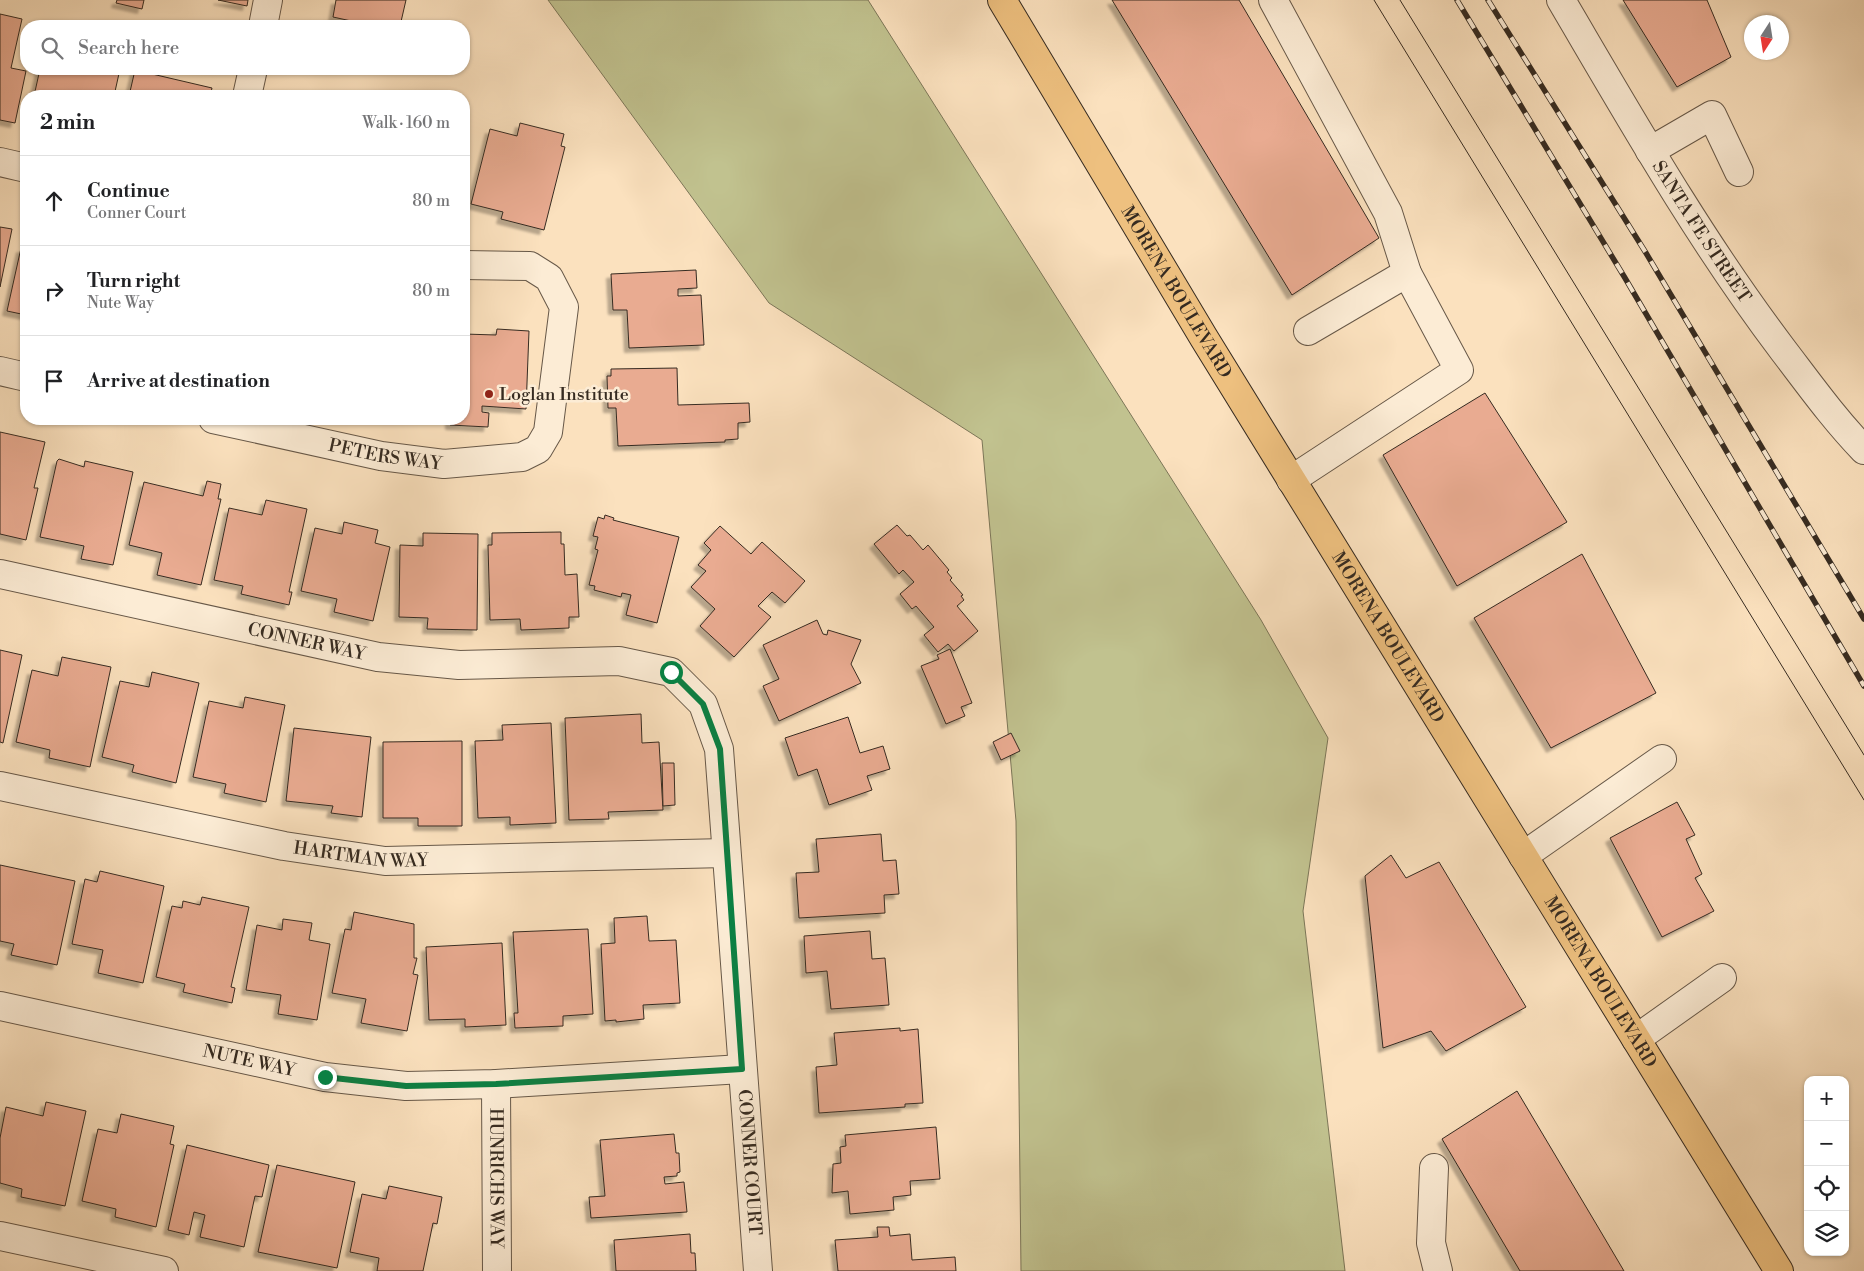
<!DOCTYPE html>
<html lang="en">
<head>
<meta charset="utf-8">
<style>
	:root { --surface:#fff; --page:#f2f2f2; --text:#202124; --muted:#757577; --line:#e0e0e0 }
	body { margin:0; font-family:"Libre Bodoni",serif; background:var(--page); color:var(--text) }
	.controls { position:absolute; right:15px; bottom:15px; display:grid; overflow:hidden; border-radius:10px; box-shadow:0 1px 4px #0004 }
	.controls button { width:45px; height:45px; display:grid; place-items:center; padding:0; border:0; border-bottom:1px solid var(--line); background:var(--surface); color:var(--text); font:25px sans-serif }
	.compass { position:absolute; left:1744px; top:15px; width:45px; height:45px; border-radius:50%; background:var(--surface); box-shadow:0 1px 4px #0004; rotate:192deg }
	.stop { position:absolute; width:15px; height:15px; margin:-11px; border:4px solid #0b8043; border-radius:50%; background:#fff }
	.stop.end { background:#0b8043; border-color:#fff; box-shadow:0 1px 5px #0008 }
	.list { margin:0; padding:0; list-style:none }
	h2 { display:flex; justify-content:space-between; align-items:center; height:65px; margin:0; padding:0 20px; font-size:21px }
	h2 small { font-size:16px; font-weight:400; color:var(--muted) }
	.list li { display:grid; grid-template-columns:32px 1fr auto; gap:15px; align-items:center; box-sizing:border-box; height:90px; padding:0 20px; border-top:1px solid var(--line) }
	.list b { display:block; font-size:19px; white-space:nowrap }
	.list p { margin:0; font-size:16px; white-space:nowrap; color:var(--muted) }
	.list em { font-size:16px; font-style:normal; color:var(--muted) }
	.icon { flex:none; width:28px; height:28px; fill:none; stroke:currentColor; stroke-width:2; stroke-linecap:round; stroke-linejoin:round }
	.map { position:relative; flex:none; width:1864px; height:1271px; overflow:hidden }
	.search { position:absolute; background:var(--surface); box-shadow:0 1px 4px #0004; left:20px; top:20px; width:450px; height:55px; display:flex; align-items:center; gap:12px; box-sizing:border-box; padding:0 18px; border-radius:20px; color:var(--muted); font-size:19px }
	.panel { position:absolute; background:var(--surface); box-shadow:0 1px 4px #0004; left:20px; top:90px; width:450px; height:335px; border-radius:20px }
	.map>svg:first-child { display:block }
</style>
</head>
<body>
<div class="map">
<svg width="1864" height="1271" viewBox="0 0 1864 1271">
	<defs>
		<filter id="shadow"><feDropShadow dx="-4.5" dy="4.5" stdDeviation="1" flood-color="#0004"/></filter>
	</defs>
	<rect width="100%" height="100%" fill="#fbe1be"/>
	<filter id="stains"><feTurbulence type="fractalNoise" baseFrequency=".004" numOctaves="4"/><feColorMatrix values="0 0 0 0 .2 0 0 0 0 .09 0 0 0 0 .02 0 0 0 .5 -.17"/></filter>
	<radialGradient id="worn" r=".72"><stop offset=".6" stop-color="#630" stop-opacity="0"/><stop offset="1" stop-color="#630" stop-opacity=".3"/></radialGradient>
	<path fill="#c1c28f" stroke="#7c7658" d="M 548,0 L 868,0 L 1261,620 L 1328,738 L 1303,911 L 1345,1271 L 1021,1271 L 1016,821 L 982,440 L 769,303 Z"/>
	<g fill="#e9ab91" stroke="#362b21" filter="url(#shadow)">
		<path d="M 117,0 L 144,0 L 142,9 L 116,3 Z"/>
		<path d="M 218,0 L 248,0 L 247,6 Z"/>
		<path d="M 336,0 L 406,0 L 400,26 L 374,26 L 333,17 Z"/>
		<path d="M 1112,0 L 1239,0 L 1379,238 L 1292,295 Z"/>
		<path d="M 1623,0 L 1707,0 L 1731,57 L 1677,87 Z"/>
		<path d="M 0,14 L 22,19 L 11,68 L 26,71 L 15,123 L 0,120 Z"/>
		<path d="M 40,69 L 120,69 L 114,96 L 34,96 Z"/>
		<path d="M 135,70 L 212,88 L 210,96 L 129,96 Z"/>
		<path d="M 323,91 L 347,96 L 322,96 Z"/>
		<path d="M 520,123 L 564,134 L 561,146 L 565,147 L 544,230 L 501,219 L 503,212 L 471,204 L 490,129 L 517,136 Z"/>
		<path d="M 0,227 L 12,229 L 0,287 Z"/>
		<path d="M 21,248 L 26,249 L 26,315 L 7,311 Z"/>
		<path d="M 696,270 L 697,288 L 678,289 L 678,296 L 701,295 L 704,345 L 629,348 L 627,310 L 613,310 L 611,274 Z"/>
		<path d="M 497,329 L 529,331 L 526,409 L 482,406 L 482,412 L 489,413 L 488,427 L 450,425 L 450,419 L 464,419 L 464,334 L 496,335 Z"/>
		<path d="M 677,368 L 678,405 L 749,403 L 750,422 L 738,423 L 738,439 L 725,440 L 725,442 L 618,446 L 616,408 L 608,408 L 607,376 L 611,376 L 611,369 Z"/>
		<path d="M 1485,393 L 1567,522 L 1457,586 L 1383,455 Z"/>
		<path d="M 0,432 L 45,442 L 34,488 L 38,488 L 26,540 L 0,534 Z"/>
		<path d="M 59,459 L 84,467 L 85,461 L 133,472 L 113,565 L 81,559 L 84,546 L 40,537 L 57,461 Z"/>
		<path d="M 207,481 L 221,484 L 218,499 L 221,499 L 201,585 L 157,575 L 162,553 L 129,545 L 144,482 L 203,496 Z"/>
		<path d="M 266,500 L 307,509 L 289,592 L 292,592 L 289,605 L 241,594 L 243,586 L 214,580 L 229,508 L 262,515 Z"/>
		<path d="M 605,515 L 614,518 L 613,520 L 679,537 L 657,623 L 626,615 L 631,595 L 622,593 L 621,597 L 594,590 L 595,586 L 589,585 L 598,550 L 595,549 L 598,537 L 593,536 L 598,517 L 604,519 Z"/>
		<path d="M 344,522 L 378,530 L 375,543 L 390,547 L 373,621 L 334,612 L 337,599 L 301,591 L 315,528 L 342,534 Z"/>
		<path d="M 897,525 L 907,536 L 910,535 L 923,550 L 928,545 L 949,570 L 947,572 L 952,578 L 950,580 L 963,595 L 961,596 L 964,600 L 957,606 L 978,631 L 954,651 L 948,644 L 938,652 L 924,635 L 934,627 L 916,606 L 912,609 L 900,594 L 914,582 L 903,570 L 899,574 L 874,544 Z"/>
		<path d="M 720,526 L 751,554 L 762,542 L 805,581 L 785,603 L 772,592 L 758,606 L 771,617 L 734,657 L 700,626 L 715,609 L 691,587 L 706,571 L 698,565 L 711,550 L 704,543 Z"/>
		<path d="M 561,532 L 561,544 L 564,544 L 565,575 L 577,574 L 579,617 L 569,617 L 569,628 L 521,630 L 520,619 L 490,620 L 488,545 L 492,545 L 492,533 Z"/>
		<path d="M 423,533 L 478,534 L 477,630 L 427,629 L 428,618 L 399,617 L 400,545 L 423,546 Z"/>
		<path d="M 1582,554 L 1656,693 L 1551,748 L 1474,618 Z"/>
		<path d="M 817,620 L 823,634 L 827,635 L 828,630 L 861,640 L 851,664 L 861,683 L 779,721 L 763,686 L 779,679 L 763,645 Z"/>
		<path d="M 950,649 L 972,703 L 961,707 L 965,716 L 946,724 L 921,666 L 939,659 L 937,655 Z"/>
		<path d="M 0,650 L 22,655 L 3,743 L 0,742 Z"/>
		<path d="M 62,657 L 111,667 L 90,767 L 49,758 L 50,750 L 16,742 L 32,670 L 58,676 Z"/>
		<path d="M 152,672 L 199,683 L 176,783 L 132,772 L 134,765 L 102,757 L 120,681 L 149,687 Z"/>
		<path d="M 245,697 L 285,705 L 266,802 L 224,793 L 226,784 L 193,777 L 209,701 L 243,708 Z"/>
		<path d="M 641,714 L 642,743 L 659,742 L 663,810 L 608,812 L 609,819 L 569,820 L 565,718 Z"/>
		<path d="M 848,717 L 860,753 L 883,746 L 890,769 L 867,776 L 872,790 L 829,805 L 817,769 L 798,776 L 785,738 Z"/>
		<path d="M 551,723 L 556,823 L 510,825 L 510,817 L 478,818 L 475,741 L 503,740 L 502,725 Z"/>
		<path d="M 294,728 L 371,737 L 362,817 L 331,813 L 333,806 L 286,801 Z"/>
		<path d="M 1011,733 L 1020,751 L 1001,760 L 993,742 Z"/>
		<path d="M 462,741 L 462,826 L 418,826 L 418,818 L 383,818 L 383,742 Z"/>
		<path d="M 662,763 L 674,763 L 675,805 L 663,806 Z"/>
		<path d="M 1677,802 L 1695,835 L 1686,839 L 1702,874 L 1695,878 L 1714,911 L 1662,937 L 1610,838 Z"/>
		<path d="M 881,834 L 883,861 L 896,860 L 899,894 L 884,895 L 885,913 L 799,918 L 796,873 L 819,872 L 816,839 Z"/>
		<path d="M 1391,855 L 1406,878 L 1439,862 L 1526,1007 L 1446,1051 L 1431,1031 L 1383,1048 L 1365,876 Z"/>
		<path d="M 0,865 L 75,881 L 57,965 L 11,955 L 14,944 L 0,941 Z"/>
		<path d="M 100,871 L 164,886 L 143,983 L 98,973 L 103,950 L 72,944 L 85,879 L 97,882 Z"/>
		<path d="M 202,897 L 249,907 L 231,987 L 235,988 L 232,1003 L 183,992 L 185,984 L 156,977 L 172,906 L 182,908 L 183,901 L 200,905 Z"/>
		<path d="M 354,912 L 414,924 L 414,958 L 417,958 L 413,974 L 418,975 L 407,1031 L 361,1023 L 366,999 L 332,993 L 345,929 L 351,930 Z"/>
		<path d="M 647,916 L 649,941 L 676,940 L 680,1003 L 643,1005 L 644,1019 L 616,1022 L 616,1020 L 605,1021 L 601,944 L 615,943 L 614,918 Z"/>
		<path d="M 283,919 L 312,923 L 309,940 L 330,944 L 317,1020 L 278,1014 L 281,995 L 246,990 L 257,925 L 282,930 Z"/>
		<path d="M 588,929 L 593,1014 L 563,1016 L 563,1026 L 515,1028 L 514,1013 L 518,1013 L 513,932 Z"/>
		<path d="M 870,931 L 872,959 L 885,958 L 889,1005 L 831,1009 L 827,971 L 806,973 L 804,936 Z"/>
		<path d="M 502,943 L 506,1025 L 465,1027 L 465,1019 L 429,1020 L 426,947 Z"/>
		<path d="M 900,1028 L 900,1031 L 918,1029 L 923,1103 L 905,1104 L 905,1107 L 819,1113 L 816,1067 L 837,1065 L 834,1033 Z"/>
		<path d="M 1517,1091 L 1598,1227 L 1624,1271 L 1520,1271 L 1442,1139 Z"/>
		<path d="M 46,1102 L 86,1111 L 65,1206 L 21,1197 L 22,1189 L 0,1183 L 0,1138 L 6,1107 L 43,1116 Z"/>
		<path d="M 121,1114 L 174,1126 L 170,1144 L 174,1145 L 156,1227 L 115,1217 L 116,1209 L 82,1201 L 98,1129 L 117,1133 Z"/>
		<path d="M 936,1127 L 940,1179 L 910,1181 L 911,1195 L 893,1197 L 894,1210 L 850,1214 L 848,1191 L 832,1193 L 833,1164 L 841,1163 L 840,1147 L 846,1146 L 845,1135 Z"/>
		<path d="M 674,1134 L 676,1153 L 679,1153 L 680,1172 L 677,1173 L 677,1176 L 664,1177 L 665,1184 L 684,1182 L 687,1212 L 591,1218 L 589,1197 L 605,1196 L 600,1140 Z"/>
		<path d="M 187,1145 L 269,1165 L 262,1197 L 255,1196 L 244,1247 L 200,1237 L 205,1215 L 194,1212 L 189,1235 L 168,1230 Z"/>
		<path d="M 277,1165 L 355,1182 L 337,1268 L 258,1252 Z"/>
		<path d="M 389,1186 L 442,1197 L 437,1224 L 433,1223 L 423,1271 L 377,1271 L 379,1258 L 350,1252 L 362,1194 L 386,1199 Z"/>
		<path d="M 877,1227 L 889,1227 L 890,1236 L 910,1234 L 912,1260 L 955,1257 L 956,1271 L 838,1271 L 835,1240 L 878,1237 Z"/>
		<path d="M 690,1234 L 691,1253 L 695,1253 L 696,1271 L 616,1271 L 614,1240 Z"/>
	</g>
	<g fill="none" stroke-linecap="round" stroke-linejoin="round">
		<g stroke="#675848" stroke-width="30">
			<g id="minor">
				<path d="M 1273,0 L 1388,213 L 1407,273"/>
				<path id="s1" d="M 1561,0 C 1631,119 1699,239 1783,350 C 1809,384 1834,419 1864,450"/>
				<path d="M 263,26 L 268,0"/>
				<path d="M 247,96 L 253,69"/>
				<path d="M 1650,151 L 1712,115 L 1739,172"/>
				<path d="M 0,162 L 26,168"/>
				<path d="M 0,371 L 26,377"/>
				<path id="s2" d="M 213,419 L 381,456 L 444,464 L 522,457 L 538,449 L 548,432 L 564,307 L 549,278 L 530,266 L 464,265"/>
				<path d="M 1291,480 L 1459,370 L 1407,273 L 1308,331"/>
				<path id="s3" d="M 0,574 L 378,657 L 459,665 L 619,661 L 671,672 L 703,704 L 719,749 L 758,1271"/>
				<path id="s4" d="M 0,786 L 284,846 L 385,861 L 726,853"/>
				<path d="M 1523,856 L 1662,759"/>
				<path id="s5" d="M 0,1006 L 325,1077 L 406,1086 L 496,1084 L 742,1069"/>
				<path d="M 1636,1039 L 1722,978"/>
				<path id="s6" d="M 496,1084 L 497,1271"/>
				<path d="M 1434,1168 L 1431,1243 L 1438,1271"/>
				<path d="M 0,1236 L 164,1271"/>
			</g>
		</g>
		<g stroke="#362b21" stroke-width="30">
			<g id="major">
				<path id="s7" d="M 1002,0 L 1204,338 L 1779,1271"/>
			</g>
		</g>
		<use href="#minor" stroke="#fcecd5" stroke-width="28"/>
		<use href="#major" stroke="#eec07f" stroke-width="28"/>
		<g stroke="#362b21" stroke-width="1">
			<path d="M 1374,0 L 1864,800"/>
			<path d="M 1400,0 L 1864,755"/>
		</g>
		<g stroke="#362b21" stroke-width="5.5">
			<g id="rail">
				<path d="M 1457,0 L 1625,278 L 1864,686"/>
				<path d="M 1488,0 L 1646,253 L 1864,619"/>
			</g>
		</g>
		<use href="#rail" stroke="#fcecd5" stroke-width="4" stroke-dasharray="11" stroke-linecap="butt"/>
	</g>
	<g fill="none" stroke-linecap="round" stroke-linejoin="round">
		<path stroke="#0b8043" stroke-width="6" d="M 325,1077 L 406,1086 L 496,1084 L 742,1069 L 720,749 L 703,704 L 671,672"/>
	</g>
	<circle fill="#8f2418" stroke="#fcecd5" stroke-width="2" cx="489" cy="394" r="5"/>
	<g text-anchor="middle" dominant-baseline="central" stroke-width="5" stroke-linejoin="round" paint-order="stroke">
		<g font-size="18" fill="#362b21" stroke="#fcecd5">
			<text stroke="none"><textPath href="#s1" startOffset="271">SANTA FE STREET</textPath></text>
			<text stroke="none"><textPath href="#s7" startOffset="340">MORENA BOULEVARD</textPath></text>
			<text stroke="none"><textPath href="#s2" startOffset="176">PETERS WAY</textPath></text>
			<text stroke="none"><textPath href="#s7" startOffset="745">MORENA BOULEVARD</textPath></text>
			<text stroke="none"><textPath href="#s3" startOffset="314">CONNER WAY</textPath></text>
			<text stroke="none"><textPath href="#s4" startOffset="368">HARTMAN WAY</textPath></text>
			<text stroke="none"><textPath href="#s7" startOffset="1150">MORENA BOULEVARD</textPath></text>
			<text stroke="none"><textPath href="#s5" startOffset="255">NUTE WAY</textPath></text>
			<text stroke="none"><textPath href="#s3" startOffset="1189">CONNER COURT</textPath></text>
			<text stroke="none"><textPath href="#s6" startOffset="94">HUNRICHS WAY</textPath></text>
		</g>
		<g font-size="18" fill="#362b21" stroke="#fcecd5" text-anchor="start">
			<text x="499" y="394">Loglan Institute</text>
		</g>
	</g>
	<rect width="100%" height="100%" filter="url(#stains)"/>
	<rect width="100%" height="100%" fill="url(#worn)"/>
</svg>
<div class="controls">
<button>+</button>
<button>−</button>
<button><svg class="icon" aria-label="locate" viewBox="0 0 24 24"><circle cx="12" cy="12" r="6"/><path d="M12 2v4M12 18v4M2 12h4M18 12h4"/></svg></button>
<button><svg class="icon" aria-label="layers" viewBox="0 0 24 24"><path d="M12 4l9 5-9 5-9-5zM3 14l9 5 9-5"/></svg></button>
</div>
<svg class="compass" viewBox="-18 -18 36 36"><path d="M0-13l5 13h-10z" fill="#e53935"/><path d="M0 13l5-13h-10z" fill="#757577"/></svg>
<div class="stop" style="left:671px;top:672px"></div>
<div class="stop end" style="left:325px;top:1077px"></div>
<div class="search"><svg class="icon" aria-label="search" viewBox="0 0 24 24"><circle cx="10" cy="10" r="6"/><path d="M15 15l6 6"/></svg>Search here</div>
<section class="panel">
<h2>2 min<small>Walk · 160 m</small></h2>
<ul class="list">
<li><svg class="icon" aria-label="ahead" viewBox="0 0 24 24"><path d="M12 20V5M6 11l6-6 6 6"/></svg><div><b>Continue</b><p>Conner Court</p></div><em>80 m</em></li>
<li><svg class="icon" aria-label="right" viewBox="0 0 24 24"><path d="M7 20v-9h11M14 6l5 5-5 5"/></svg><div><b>Turn right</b><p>Nute Way</p></div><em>80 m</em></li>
<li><svg class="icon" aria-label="arrive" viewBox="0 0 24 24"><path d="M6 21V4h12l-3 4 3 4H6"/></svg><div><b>Arrive at destination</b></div></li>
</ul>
</section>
</div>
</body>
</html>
